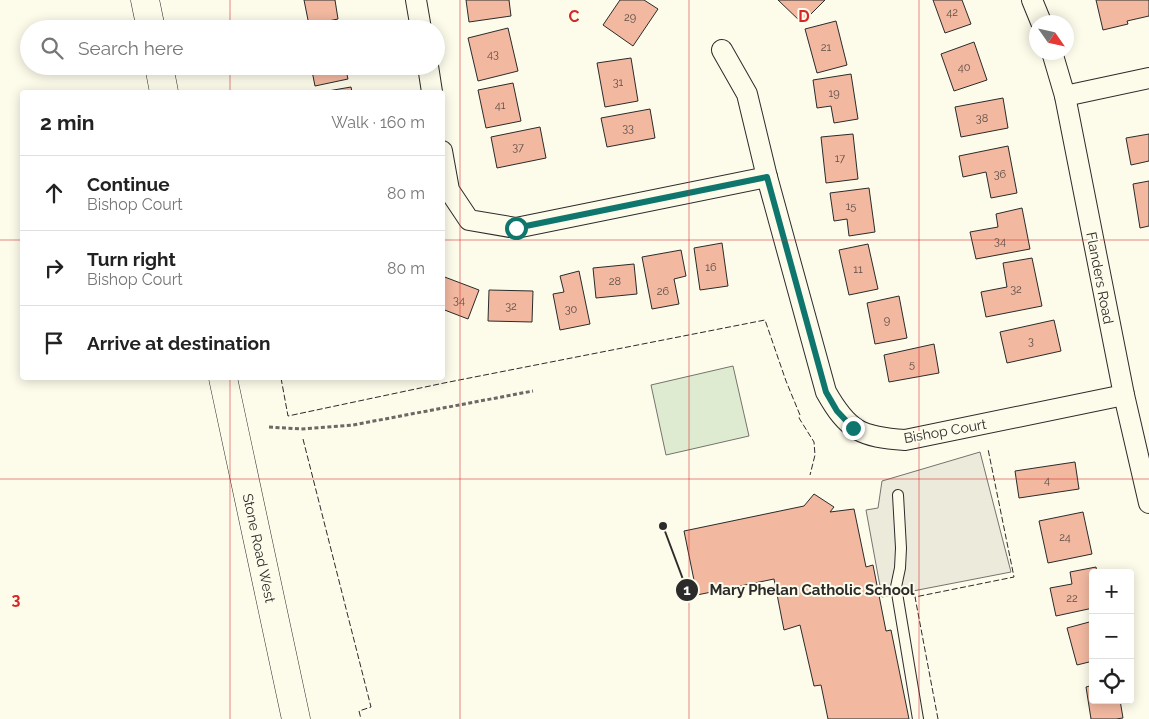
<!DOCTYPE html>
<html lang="en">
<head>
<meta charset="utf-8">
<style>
	:root { --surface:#fff; --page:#f2f2f2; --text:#222; --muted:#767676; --line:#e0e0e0 }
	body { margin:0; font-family:Raleway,sans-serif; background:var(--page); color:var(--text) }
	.controls { position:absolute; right:15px; bottom:15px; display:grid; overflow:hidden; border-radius:5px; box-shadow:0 2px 12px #0003 }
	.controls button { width:45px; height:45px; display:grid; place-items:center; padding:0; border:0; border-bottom:1px solid var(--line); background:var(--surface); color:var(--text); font:25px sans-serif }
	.compass { position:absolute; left:1029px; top:15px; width:45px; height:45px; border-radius:50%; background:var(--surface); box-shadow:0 2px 12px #0003; rotate:124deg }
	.stop { position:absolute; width:15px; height:15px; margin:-11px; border:4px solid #0f766e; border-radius:50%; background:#fff }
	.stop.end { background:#0f766e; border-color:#fff; box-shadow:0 1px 5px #0008 }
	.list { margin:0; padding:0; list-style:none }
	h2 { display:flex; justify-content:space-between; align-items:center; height:65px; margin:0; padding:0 20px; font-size:21px }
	h2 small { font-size:16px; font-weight:400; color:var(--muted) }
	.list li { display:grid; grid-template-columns:32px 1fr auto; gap:15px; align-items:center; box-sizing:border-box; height:75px; padding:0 20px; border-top:1px solid var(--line) }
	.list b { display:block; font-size:19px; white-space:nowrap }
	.list p { margin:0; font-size:16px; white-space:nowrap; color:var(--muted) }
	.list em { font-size:16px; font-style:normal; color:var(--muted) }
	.icon { flex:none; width:28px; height:28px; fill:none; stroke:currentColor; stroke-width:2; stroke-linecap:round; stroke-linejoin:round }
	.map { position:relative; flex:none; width:1149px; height:719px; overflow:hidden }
	.search { position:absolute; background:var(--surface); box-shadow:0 2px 12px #0003; left:20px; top:20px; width:425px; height:55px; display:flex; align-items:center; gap:12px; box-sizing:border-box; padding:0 18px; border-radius:28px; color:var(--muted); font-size:19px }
	.panel { position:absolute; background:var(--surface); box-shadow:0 2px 12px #0003; left:20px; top:90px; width:425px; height:290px; border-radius:5px }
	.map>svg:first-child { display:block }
</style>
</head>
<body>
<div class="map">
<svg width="1149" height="719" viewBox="0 0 1149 719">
	<rect width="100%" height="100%" fill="#fdfbea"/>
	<path fill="#deebd1" stroke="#74746e" d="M 733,366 L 749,436 L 666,455 L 651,385 Z"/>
	<path fill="#eceadb" stroke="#74746e" d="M 980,452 L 1011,572 L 882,597 L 866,510 L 878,508 L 882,481 Z"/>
	<g fill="#f2b8a0" stroke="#2b2b2b">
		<path d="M 304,0 L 335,0 L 338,19 L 309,25 Z"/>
		<path d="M 466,0 L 509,0 L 511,16 L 469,22 Z"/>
		<path d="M 620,0 L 644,0 L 658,9 L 633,46 L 603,25 Z"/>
		<path d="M 778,0 L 825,0 L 802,23 Z"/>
		<path d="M 933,0 L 962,0 L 971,24 L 945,33 Z"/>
		<path d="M 1096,0 L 1149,0 L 1149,16 L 1127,21 L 1128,24 L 1103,30 Z"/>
		<path d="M 836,21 L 847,65 L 817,73 L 805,29 Z"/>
		<path d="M 508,28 L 518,71 L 478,81 L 468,38 Z"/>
		<path d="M 974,42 L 987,80 L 954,91 L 941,54 Z"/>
		<path d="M 631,58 L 638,101 L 605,107 L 597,63 Z"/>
		<path d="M 311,66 L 345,66 L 348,79 L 315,86 Z"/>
		<path d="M 851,74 L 858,119 L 834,123 L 831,106 L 817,108 L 813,80 Z"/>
		<path d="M 513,83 L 521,121 L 486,128 L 478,90 Z"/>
		<path d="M 351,87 L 352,92 L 322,92 Z"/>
		<path d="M 1003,98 L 1008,128 L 961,137 L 955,107 Z"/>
		<path d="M 650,109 L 655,138 L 607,147 L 601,118 Z"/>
		<path d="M 540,127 L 546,158 L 497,168 L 491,137 Z"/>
		<path d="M 853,134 L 858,179 L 826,183 L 821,137 Z"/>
		<path d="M 1149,134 L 1149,161 L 1131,165 L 1126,138 Z"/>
		<path d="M 1008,146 L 1017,193 L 991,198 L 986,172 L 963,177 L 959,156 Z"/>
		<path d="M 1149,181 L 1149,226 L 1140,228 L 1133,184 Z"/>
		<path d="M 869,188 L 875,232 L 849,236 L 847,219 L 834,221 L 830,193 Z"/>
		<path d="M 1022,208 L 1030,249 L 976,259 L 970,232 L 998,227 L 996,214 Z"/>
		<path d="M 722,243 L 728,286 L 700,290 L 694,248 Z"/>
		<path d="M 868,244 L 878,289 L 849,295 L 839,250 Z"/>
		<path d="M 681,250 L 686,276 L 674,279 L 679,304 L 652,309 L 642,257 Z"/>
		<path d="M 1032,258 L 1042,306 L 986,317 L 981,292 L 1007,287 L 1003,263 Z"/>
		<path d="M 634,264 L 637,294 L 596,298 L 593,268 Z"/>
		<path d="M 579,271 L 590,324 L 560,330 L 553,294 L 564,292 L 560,276 Z"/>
		<path d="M 442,276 L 479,290 L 468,319 L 442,309 Z"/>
		<path d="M 489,290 L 533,291 L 532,322 L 488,321 Z"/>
		<path d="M 899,296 L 907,338 L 875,344 L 867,303 Z"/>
		<path d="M 1054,320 L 1061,351 L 1007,363 L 1000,332 Z"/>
		<path d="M 934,344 L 939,373 L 889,382 L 884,355 Z"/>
		<path d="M 1075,462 L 1079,489 L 1019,498 L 1015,471 Z"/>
		<path d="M 814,494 L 834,507 L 830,512 L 854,509 L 866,567 L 873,565 L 886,631 L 891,630 L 909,719 L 828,719 L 821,685 L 814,686 L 800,625 L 784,630 L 774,579 L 697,595 L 684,531 L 804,506 Z"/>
		<path d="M 1083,512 L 1092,554 L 1048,563 L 1039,521 Z"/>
		<path d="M 1096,567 L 1097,573 L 1093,573 L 1093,608 L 1056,616 L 1050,588 L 1072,584 L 1070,572 Z"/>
		<path d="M 1093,621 L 1093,661 L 1077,665 L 1067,628 Z"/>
		<path d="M 1093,685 L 1093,700 L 1120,700 L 1123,718 L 1116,719 L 1091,719 L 1086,687 Z"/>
	</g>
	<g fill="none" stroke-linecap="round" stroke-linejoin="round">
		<g stroke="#2b2b2b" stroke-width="12">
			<path id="lane" d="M 898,495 L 901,548 L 900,568 L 896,587 L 918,719"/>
		</g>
		<g stroke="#2b2b2b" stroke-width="22">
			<g id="street">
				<path d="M 416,0 L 421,29"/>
				<path d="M 1032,0 L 1041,22"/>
				<path d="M 722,50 L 747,94 L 767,177 L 826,392 C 848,431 861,437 905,440 L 1124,395"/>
				<path d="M 1052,52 L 1065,96 L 1124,395 L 1149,503"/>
				<path d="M 428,66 L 432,92"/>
				<path d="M 1065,96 L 1149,78"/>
				<path d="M 442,151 L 449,190 L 469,220 L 516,228 L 767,177"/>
			</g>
		</g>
		<g stroke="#2b2b2b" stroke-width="29">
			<g id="secondary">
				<path d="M 145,0 L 151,29"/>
				<path d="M 159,66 L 164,92"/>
				<path d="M 223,378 L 296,719"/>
			</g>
		</g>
		<path stroke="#6a6964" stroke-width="3" stroke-dasharray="4 2.5" stroke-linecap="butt" d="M 269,427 L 301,429 L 353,425 L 533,391"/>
		<use href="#lane" stroke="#fdfbea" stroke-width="10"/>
		<use href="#street" stroke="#fdfbea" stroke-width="20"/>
		<use href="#secondary" stroke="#fdfbea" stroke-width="28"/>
		<g stroke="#2b2b2b" stroke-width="1" stroke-dasharray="6 2.5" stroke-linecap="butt">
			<path d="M 281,378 L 288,416 L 444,383 L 765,320 L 786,381 L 800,415 L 799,418 L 814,442 L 815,455 L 810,475"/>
			<path d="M 303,439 L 371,707 L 359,711 L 361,719"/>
			<path d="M 938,719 L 915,597 L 1014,577 L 988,449"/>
		</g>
	</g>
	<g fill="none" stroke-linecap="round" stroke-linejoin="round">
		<path stroke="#0f766e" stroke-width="6" d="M 516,228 L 767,177 L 826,392 L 837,411 L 853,428"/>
	</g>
	<path fill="none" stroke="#d62828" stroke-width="1" stroke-opacity="0.55" d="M 230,0 L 230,29M 460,0 L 460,719M 689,0 L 689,719M 919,0 L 919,719M 230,66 L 230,92M 0,240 L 22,240M 442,240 L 1149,240M 230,378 L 230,719M 0,479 L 1149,479"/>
	<g text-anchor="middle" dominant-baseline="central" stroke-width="4" stroke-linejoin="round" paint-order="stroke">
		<g font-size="11" fill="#5d4e48">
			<text x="952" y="12">42</text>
			<text x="630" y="17">29</text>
			<text x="826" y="47">21</text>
			<text x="493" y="54">43</text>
			<text x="964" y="67">40</text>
			<text x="618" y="82">31</text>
			<text x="834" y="93">19</text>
			<text x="500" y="105">41</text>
			<text x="982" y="118">38</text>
			<text x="628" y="128">33</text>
			<text x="518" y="147">37</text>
			<text x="840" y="158">17</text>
			<text x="1000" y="174">36</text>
			<text x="851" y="206">15</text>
			<text x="1000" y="241">34</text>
			<text x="711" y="267">16</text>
			<text x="858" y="269">11</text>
			<text x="615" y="281">28</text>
			<text x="1016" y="289">32</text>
			<text x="663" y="291">26</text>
			<text x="459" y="300">34</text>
			<text x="511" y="306">32</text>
			<text x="571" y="309">30</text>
			<text x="887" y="320">9</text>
			<text x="1031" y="341">3</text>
			<text x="912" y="364">5</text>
			<text x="1047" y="480">4</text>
			<text x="1065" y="537">24</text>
			<text x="1072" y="598">22</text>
		</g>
		<g font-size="14" fill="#2b2b2b" stroke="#fdfbea">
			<text transform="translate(1100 278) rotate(79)">Flanders Road</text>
			<text transform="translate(945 431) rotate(-10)">Bishop Court</text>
			<text transform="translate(259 548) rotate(78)">Stone Road West</text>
		</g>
	</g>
	<g font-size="16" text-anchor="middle" font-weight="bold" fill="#d62828" stroke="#fdfbea" stroke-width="4" stroke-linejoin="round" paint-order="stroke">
		<text x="574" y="22">C</text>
		<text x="804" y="22">D</text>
		<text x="16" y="605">3</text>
	</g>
	<path fill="none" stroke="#2b2b2b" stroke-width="2" d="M663 526L687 590"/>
	<g fill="#2b2b2b" stroke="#fdfbea" stroke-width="2">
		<circle cx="663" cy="526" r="5"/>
		<circle cx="687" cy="590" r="12"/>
	</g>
	<g font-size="15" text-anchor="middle" font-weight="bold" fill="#fff">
		<text x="687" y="595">1</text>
	</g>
	<g font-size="15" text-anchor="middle" font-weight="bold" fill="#2b2b2b" stroke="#fdfbea" stroke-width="4" stroke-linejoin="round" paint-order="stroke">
		<text x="812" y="595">Mary Phelan Catholic School</text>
	</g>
</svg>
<div class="controls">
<button>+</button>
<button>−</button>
<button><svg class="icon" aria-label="locate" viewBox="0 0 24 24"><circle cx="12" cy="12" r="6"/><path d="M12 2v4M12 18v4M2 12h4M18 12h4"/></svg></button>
</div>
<svg class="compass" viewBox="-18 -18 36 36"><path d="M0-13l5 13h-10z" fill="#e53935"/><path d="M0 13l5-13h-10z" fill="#767676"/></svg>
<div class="stop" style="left:516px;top:228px"></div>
<div class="stop end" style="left:853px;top:428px"></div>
<div class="search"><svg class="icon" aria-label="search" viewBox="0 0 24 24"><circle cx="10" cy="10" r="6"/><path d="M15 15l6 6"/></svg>Search here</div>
<section class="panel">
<h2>2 min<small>Walk · 160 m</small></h2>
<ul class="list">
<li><svg class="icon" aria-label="ahead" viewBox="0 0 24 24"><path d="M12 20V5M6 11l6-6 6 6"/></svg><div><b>Continue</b><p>Bishop Court</p></div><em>80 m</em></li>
<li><svg class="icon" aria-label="right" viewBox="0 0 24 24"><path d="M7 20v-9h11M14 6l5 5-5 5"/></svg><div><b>Turn right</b><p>Bishop Court</p></div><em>80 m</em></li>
<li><svg class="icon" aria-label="arrive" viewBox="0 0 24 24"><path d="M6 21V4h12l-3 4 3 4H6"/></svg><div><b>Arrive at destination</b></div></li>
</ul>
</section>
</div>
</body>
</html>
